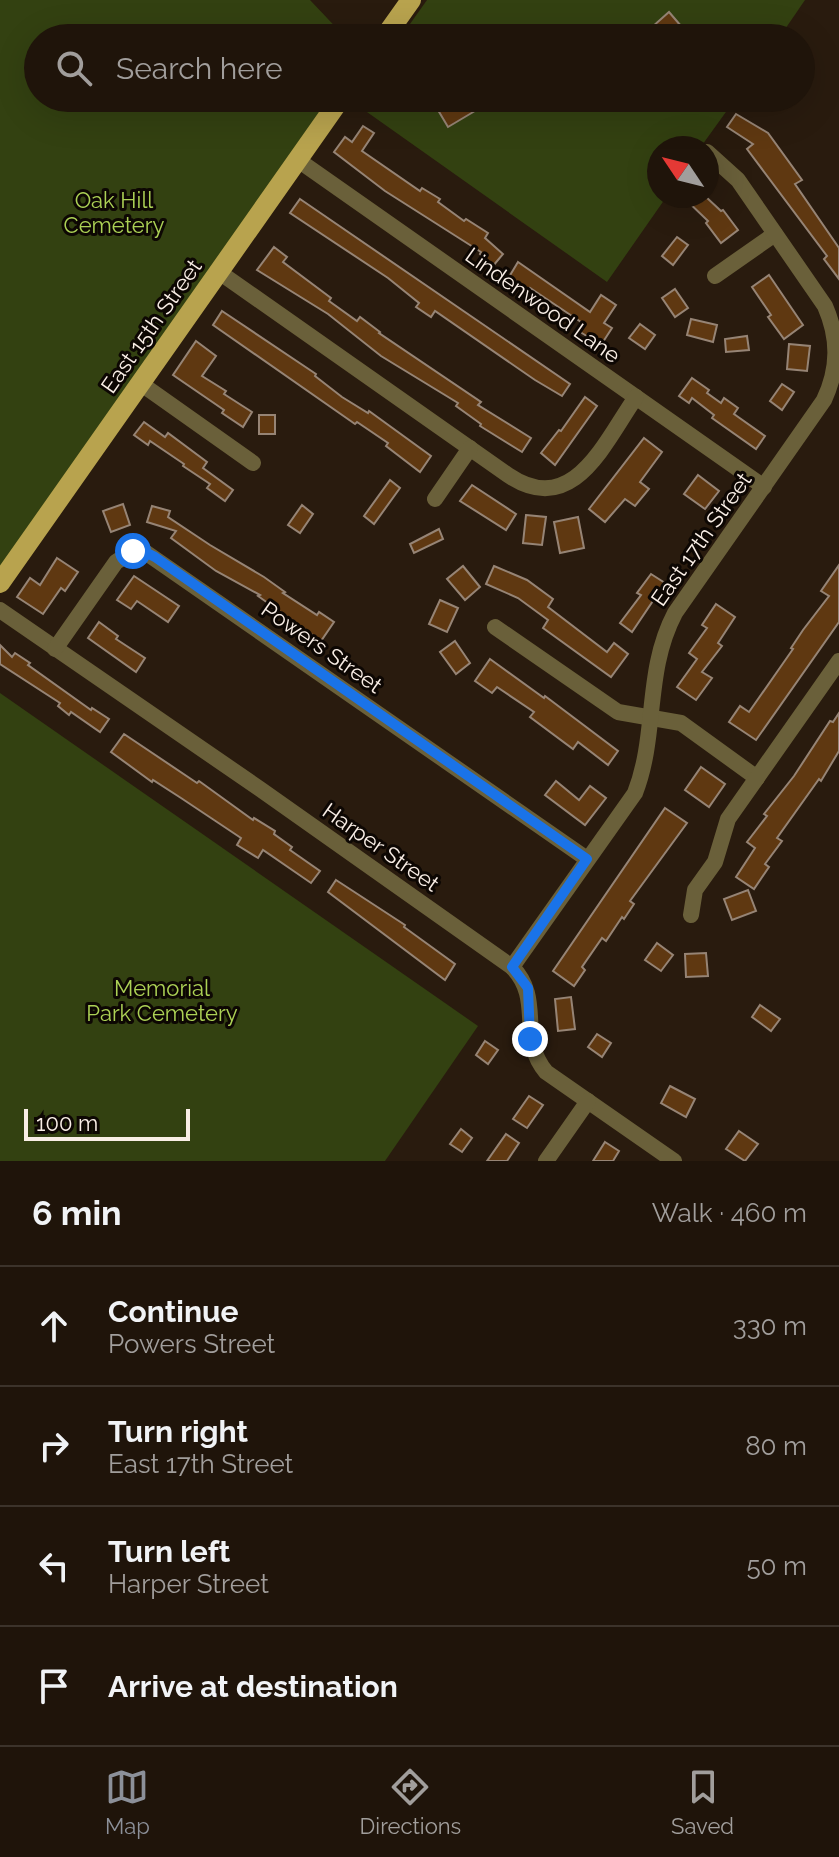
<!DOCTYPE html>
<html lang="en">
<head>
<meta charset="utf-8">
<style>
	:root { --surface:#1f140a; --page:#2c2118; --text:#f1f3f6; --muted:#a19e9c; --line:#3c332b; --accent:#8c9099 }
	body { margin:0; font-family:Raleway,sans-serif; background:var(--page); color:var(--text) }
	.compass { position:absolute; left:647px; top:136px; width:72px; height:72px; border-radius:50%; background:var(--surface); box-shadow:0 8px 32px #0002; rotate:305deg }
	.scale { position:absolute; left:24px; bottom:20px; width:166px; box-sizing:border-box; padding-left:8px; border:4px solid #f9eee6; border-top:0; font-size:22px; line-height:28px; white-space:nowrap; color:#f9eee6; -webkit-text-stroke:6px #0d0703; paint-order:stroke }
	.stop { position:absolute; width:24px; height:24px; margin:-18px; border:6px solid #1a73e8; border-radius:50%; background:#fff }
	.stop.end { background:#1a73e8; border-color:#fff; box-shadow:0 2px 8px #0008 }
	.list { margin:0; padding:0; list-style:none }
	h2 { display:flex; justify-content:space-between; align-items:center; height:104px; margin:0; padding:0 32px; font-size:34px }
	h2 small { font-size:26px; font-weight:400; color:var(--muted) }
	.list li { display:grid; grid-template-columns:52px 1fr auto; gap:24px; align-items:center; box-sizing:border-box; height:120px; padding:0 32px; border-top:2px solid var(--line) }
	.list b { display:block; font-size:30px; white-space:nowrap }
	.list p { margin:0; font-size:26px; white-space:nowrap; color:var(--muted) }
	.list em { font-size:26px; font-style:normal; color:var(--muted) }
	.icon { flex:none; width:44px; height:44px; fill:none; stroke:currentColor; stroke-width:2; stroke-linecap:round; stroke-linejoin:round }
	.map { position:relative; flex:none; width:839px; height:1161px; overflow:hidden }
	.search { position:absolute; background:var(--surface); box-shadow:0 8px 32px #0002; left:24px; right:24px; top:24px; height:88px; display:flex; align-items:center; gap:20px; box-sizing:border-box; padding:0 28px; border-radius:44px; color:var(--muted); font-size:30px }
	.sheet { height:584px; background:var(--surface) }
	nav { display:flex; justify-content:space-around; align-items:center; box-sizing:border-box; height:112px; border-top:2px solid var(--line); background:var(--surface); font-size:22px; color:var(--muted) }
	nav a { display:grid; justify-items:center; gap:4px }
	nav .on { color:var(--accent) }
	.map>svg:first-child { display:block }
</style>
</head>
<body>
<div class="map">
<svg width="839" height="1161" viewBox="0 0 839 1161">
	<rect width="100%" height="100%" fill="#291b0e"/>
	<g fill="#334111">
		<path d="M 0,0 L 310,0 L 346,38 L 38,38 L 38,98 L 332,98 L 0,570 Z"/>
		<path d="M 427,0 L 805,0 L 779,38 L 400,38 Z"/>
		<path d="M 352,98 L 736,98 L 700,148 L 659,148 L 659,196 L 667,196 L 607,282 L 350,100 Z"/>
		<path d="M 0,693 L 478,1026 L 385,1161 L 0,1161 Z"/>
	</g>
	<g fill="#5f3811" stroke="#968475" stroke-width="2">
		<path d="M 669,12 L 687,33 L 681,38 L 661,38 L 652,27 Z"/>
		<path d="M 447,98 L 481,98 L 485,105 L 448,127 L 435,105 Z"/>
		<path d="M 736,114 L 768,133 L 802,180 L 795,184 L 839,248 L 839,279 L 824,259 L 827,256 L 747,149 L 753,144 L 727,127 Z"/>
		<path d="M 363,126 L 374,133 L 362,151 L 420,191 L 422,188 L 440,199 L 438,202 L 464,221 L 466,219 L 488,233 L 485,238 L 503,254 L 493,266 L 480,254 L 481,252 L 385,191 L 334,152 L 345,137 L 352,142 Z"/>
		<path d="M 682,196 L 705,196 L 721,211 L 723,210 L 738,230 L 721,243 L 706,223 L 708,221 Z"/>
		<path d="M 300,199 L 570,384 L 562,396 L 535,380 L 435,311 L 431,317 L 416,307 L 419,303 L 388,278 L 290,213 Z"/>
		<path d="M 677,237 L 688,245 L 673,265 L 662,256 Z"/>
		<path d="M 274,247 L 287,257 L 283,262 L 331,298 L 329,301 L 357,321 L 360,317 L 380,332 L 379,333 L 481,402 L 478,405 L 531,438 L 522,452 L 480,426 L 481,424 L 456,406 L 458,403 L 381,356 L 328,314 L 257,270 Z"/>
		<path d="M 518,262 L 590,312 L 601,295 L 616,305 L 604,323 L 612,328 L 601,345 L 577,330 L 581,322 L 530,288 L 529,290 L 509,277 Z"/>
		<path d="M 769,275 L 803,325 L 784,339 L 768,317 L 771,315 L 752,287 Z"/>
		<path d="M 675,289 L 688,308 L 675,317 L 662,298 Z"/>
		<path d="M 222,311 L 316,374 L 315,376 L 342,397 L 368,413 L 369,411 L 431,456 L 420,472 L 386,446 L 388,443 L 357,422 L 355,424 L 213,325 Z"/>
		<path d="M 691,319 L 717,325 L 713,342 L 687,335 Z"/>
		<path d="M 640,324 L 655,335 L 645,349 L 629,338 Z"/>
		<path d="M 747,336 L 749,350 L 726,352 L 725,339 Z"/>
		<path d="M 196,341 L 216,356 L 202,376 L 226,391 L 224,394 L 252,412 L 243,427 L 222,413 L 224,410 L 173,375 Z"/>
		<path d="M 789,344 L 810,346 L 807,371 L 787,369 Z"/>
		<path d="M 692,378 L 709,390 L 707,393 L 721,403 L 724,398 L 738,408 L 734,414 L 765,436 L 756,449 L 712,418 L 714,415 L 692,398 L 689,403 L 679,396 Z"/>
		<path d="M 782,384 L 794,392 L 782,410 L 770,401 Z"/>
		<path d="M 585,397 L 597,406 L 555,465 L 541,453 L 559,430 L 561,431 Z"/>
		<rect x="259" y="415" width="16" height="19"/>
		<path d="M 144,422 L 165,437 L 168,433 L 207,462 L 203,468 L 233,490 L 225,501 L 207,488 L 210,484 L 183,466 L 184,464 L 150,441 L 148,445 L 134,435 Z"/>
		<path d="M 644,438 L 662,452 L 640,482 L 649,489 L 635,506 L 625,499 L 605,522 L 589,509 Z"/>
		<path d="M 698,475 L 719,491 L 705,509 L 684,494 Z"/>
		<path d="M 390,480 L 400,488 L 374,524 L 364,516 Z"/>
		<path d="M 472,485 L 516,514 L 506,530 L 460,501 Z"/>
		<path d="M 123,504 L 130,525 L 111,532 L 103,511 Z"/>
		<path d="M 302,505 L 313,514 L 300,533 L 288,525 Z"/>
		<path d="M 152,506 L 170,511 L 168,517 L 210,545 L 264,577 L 285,592 L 283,593 L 317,615 L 319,612 L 334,622 L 321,641 L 258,596 L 260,595 L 216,571 L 171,538 L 176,531 L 147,522 Z"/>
		<path d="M 526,515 L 546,517 L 542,545 L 523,543 Z"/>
		<path d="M 578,517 L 584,548 L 560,553 L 554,522 Z"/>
		<path d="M 439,529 L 443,539 L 414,553 L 410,544 Z"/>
		<path d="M 57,558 L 78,572 L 65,591 L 61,588 L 43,614 L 17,597 L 30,578 L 40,585 Z"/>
		<path d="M 839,565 L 839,622 L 756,740 L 729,722 L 740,706 L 749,712 L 793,649 L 791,648 L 803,630 L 829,596 L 821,591 Z"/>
		<path d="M 463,566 L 480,587 L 465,600 L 447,579 Z"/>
		<path d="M 494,566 L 527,580 L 553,599 L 548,607 L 607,652 L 614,643 L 628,654 L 611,677 L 543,628 L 548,620 L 518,598 L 486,584 Z"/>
		<path d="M 651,574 L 665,583 L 632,632 L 620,623 L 641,595 L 637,593 Z"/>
		<path d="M 134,576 L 179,606 L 168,622 L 137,601 L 131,609 L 117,600 Z"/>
		<path d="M 440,600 L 458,608 L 447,632 L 429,624 Z"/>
		<path d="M 716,604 L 735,617 L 718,643 L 722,646 L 702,672 L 712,678 L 696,700 L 677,687 L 697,659 L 689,653 L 707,628 L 702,625 Z"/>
		<path d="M 99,622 L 118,636 L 116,639 L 145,658 L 136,672 L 88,638 Z"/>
		<path d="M 455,641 L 470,663 L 456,674 L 440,652 Z"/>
		<path d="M 0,645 L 12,657 L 15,653 L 30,663 L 28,665 L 91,710 L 92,708 L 109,719 L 100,732 L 71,712 L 69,715 L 58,706 L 60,703 L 0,664 Z"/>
		<path d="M 490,659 L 544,698 L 545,696 L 618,751 L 608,765 L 578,742 L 573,749 L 530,717 L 534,712 L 497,687 L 492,693 L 475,681 Z"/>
		<path d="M 839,713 L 839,751 L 821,781 L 819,779 L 777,838 L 782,841 L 765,864 L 769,867 L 754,889 L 736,877 L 755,848 L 747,842 L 767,816 L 764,814 L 794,776 L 830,721 L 833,722 Z"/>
		<path d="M 124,734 L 197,783 L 199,781 L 253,820 L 254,818 L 275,831 L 274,834 L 292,847 L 290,850 L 320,871 L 311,883 L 263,850 L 258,858 L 237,845 L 241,838 L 181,798 L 153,780 L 152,782 L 111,752 Z"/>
		<path d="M 701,767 L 725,784 L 709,807 L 685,790 Z"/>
		<path d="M 556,781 L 579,800 L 590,786 L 606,798 L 585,825 L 545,795 Z"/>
		<path d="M 665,808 L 687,823 L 630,901 L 634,904 L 624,919 L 622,917 L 606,941 L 602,938 L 582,967 L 585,970 L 574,986 L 553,971 Z"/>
		<path d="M 336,880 L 405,925 L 404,927 L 455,964 L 445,980 L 328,892 Z"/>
		<path d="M 748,890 L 756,911 L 732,920 L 724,899 Z"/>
		<path d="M 657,943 L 673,955 L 661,971 L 645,960 Z"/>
		<path d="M 706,953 L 708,976 L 686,977 L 685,954 Z"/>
		<path d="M 571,997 L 575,1029 L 558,1031 L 555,999 Z"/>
		<path d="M 760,1005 L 780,1019 L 771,1031 L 752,1017 Z"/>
		<path d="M 597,1034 L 611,1043 L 602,1057 L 588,1047 Z"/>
		<path d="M 485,1041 L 498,1050 L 488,1064 L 476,1055 Z"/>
		<path d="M 670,1086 L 695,1099 L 686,1117 L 661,1103 Z"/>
		<path d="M 529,1096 L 543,1105 L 527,1128 L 513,1119 Z"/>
		<path d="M 461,1129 L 472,1138 L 462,1152 L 450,1144 Z"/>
		<path d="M 739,1131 L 758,1144 L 745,1161 L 726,1149 Z"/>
		<path d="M 506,1134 L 519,1143 L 507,1161 L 487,1161 Z"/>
		<path d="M 605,1142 L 619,1151 L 613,1161 L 593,1161 Z"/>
	</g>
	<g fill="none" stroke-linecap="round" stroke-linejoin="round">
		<g stroke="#6a603a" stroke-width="16">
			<path d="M 298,160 L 764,487"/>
			<path d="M 219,272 L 508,475 C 573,519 604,443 636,397"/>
			<path d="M 715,276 L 775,234"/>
			<path d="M 140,383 L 253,463"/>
			<path d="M 435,499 L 470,448"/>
			<path d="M 0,610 L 260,789 L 512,967 C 544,999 517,1038 546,1072 L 674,1161"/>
			<path d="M 495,627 L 618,712 L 681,723 L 757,778"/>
			<path d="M 55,649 L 116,562 L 133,551 L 145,552 L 587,859"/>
			<path d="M 691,915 L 695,890 L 715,862 L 728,819 L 839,661"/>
			<path d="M 512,967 L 635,793 C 658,734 644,672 675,613 L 824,400 C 839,368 839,338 825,306 L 738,180 L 707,152"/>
			<path d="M 546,1161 L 588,1101"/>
		</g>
		<g stroke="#b8a34e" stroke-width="20">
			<path d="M 384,38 L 411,0"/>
			<path d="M 0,583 L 341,98"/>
		</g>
	</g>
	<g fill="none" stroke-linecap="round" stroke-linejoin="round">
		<path stroke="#1a73e8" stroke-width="10" d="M 133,551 L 145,552 L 155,557 L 587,859 L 512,967 L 528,988 L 530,1039"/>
	</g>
	<g text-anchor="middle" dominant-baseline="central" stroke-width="6" stroke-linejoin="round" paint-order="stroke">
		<g font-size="22" fill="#acd155" stroke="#0d0703">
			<text x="114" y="200">Oak Hill<tspan x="114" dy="25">Cemetery</tspan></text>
			<text x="162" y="988">Memorial<tspan x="162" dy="25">Park Cemetery</tspan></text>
		</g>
		<g font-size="22" fill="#f9eee6" stroke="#0d0703">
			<text transform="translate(543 305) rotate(35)">Lindenwood Lane</text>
			<text transform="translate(151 326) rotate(-55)">East 15th Street</text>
			<text transform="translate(701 539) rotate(-55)">East 17th Street</text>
			<text transform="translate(322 647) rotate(35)">Powers Street</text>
			<text transform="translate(381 847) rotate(35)">Harper Street</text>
		</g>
	</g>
</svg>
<svg class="compass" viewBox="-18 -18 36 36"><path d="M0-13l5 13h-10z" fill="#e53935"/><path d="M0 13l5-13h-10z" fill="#a19e9c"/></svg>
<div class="scale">100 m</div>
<div class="stop" style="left:133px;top:551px"></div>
<div class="stop end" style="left:530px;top:1039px"></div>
<div class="search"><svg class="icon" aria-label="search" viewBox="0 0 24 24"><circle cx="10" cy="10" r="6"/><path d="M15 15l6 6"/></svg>Search here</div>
</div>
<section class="sheet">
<h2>6 min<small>Walk · 460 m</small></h2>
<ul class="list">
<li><svg class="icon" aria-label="ahead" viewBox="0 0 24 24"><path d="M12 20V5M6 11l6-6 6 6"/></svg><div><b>Continue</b><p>Powers Street</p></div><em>330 m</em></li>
<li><svg class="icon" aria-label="right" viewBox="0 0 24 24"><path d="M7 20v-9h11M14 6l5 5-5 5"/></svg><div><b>Turn right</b><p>East 17th Street</p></div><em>80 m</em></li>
<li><svg class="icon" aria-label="left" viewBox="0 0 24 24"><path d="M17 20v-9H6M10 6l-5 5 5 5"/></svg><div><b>Turn left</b><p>Harper Street</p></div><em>50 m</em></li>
<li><svg class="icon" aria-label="arrive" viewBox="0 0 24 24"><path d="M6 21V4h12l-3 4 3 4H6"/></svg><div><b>Arrive at destination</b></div></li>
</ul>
</section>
<nav>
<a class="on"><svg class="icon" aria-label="map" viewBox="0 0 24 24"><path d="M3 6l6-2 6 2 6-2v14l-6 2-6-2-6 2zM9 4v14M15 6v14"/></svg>Map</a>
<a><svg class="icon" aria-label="directions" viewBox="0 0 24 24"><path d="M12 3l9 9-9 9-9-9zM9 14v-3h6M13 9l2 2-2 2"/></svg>Directions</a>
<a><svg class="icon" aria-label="saved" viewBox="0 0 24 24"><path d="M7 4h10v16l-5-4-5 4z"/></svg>Saved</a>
</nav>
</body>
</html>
